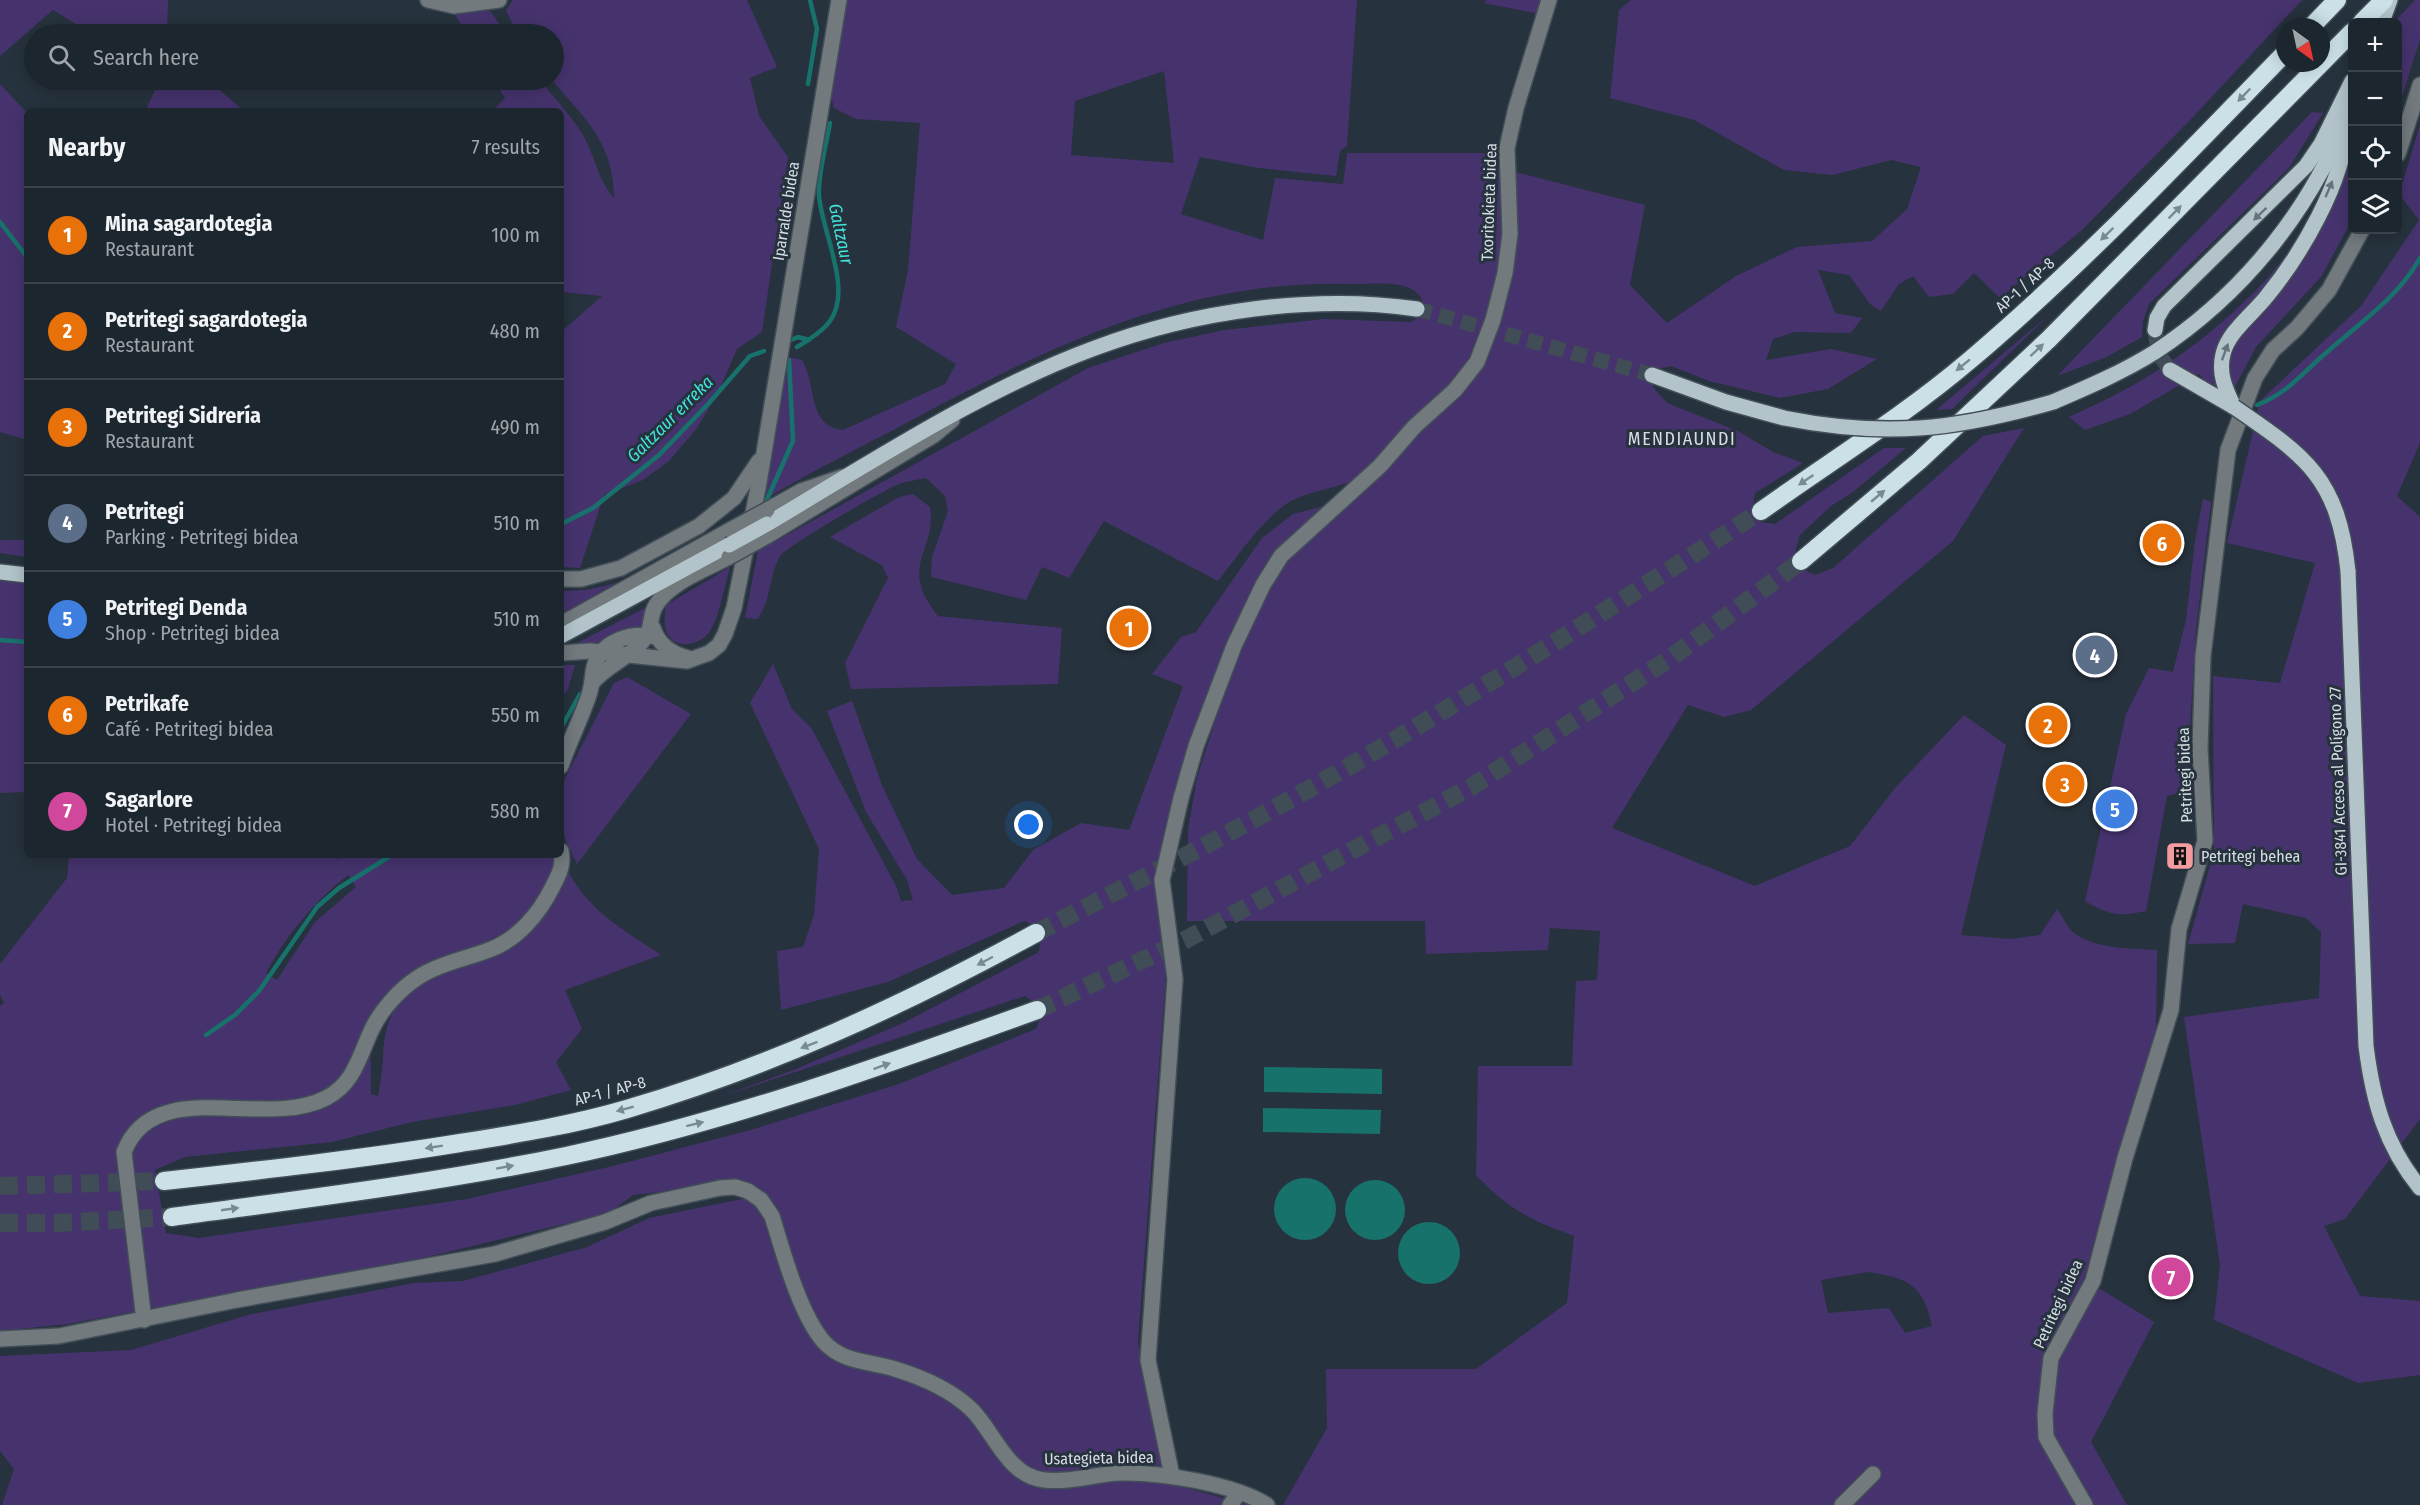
<!DOCTYPE html>
<html lang="en">
<head>
<meta charset="utf-8">
<style>
	:root { --surface:#1c262e; --page:#29323a; --text:#f1f3f6; --muted:#a0a5aa; --line:#3a434a; --accent:#f49b9f }
	body { margin:0; font-family:"Fira Sans Condensed",sans-serif; background:var(--page); color:var(--text) }
	.controls { position:absolute; right:18px; top:18px; display:grid; overflow:hidden; border-radius:9px; box-shadow:0 3px 15px #0003 }
	.controls button { width:54px; height:54px; display:grid; place-items:center; padding:0; border:0; border-bottom:2px solid var(--line); background:var(--surface); color:var(--text); font:30px sans-serif }
	.compass { position:absolute; left:2276px; top:18px; width:54px; height:54px; border-radius:50%; background:var(--surface); box-shadow:0 3px 15px #0003; rotate:147deg }
	.you { position:absolute; left:1029px; top:825px; width:21px; height:21px; margin:-15px; border:4px solid #fff; border-radius:50%; background:#1a73e8; box-shadow:0 0 0 9px #1a73e833 }
	.badge { display:grid; place-items:center; width:39px; height:39px; border-radius:50%; background:var(--accent); color:#fff; font-size:20px; font-weight:700 }
	.pin { position:absolute; translate:-50% -50%; border:3px solid #fff; box-shadow:0 2px 6px #0006 }
	.list { margin:0; padding:0; list-style:none }
	h2 { display:flex; justify-content:space-between; align-items:center; height:78px; margin:0; padding:0 24px; font-size:26px }
	h2 small { font-size:20px; font-weight:400; color:var(--muted) }
	.list li { display:grid; grid-template-columns:39px 1fr auto; gap:18px; align-items:center; box-sizing:border-box; height:96px; padding:0 24px; border-top:2px solid var(--line) }
	.list b { display:block; font-size:22px; white-space:nowrap }
	.list p { margin:0; font-size:20px; white-space:nowrap; color:var(--muted) }
	.list em { font-size:20px; font-style:normal; color:var(--muted) }
	.icon { flex:none; width:33px; height:33px; fill:none; stroke:currentColor; stroke-width:2; stroke-linecap:round; stroke-linejoin:round }
	.map { position:relative; flex:none; width:2420px; height:1505px; overflow:hidden }
	.search { position:absolute; background:var(--surface); box-shadow:0 3px 15px #0003; left:24px; top:24px; width:540px; height:66px; display:flex; align-items:center; gap:15px; box-sizing:border-box; padding:0 21px; border-radius:33px; color:var(--muted); font-size:22px }
	.panel { position:absolute; background:var(--surface); box-shadow:0 3px 15px #0003; left:24px; top:108px; width:540px; height:750px; border-radius:9px }
	.map>svg:first-child { display:block }
</style>
</head>
<body>
<div class="map">
<svg width="2420" height="1505" viewBox="0 0 2420 1505">
	<rect width="100%" height="100%" fill="#26323d"/>
	<g fill="#46336e" fill-rule="evenodd">
		<path d="M 0,0 L 168,0 L 167,34 L 92,34 L 53,10 L 0,56 Z"/>
		<path d="M 513,0 L 747,0 L 777,67 L 750,78 L 759,116 L 788,157 L 762,332 L 737,349 L 718,393 L 697,428 L 669,461 L 643,480 L 604,495 L 580,568 L 561,567 L 561,332 L 602,296 L 561,292 L 561,111 L 492,111 L 505,98 L 494,80 L 540,80 C 554,98 572,116 583,135 C 595,156 598,180 614,198 C 613,142 586,120 552,80 L 554,34 L 517,34 L 506,10 Z"/>
		<path d="M 847,0 L 1357,0 L 1347,146 L 1340,151 L 1336,176 L 1259,168 L 1200,157 L 1181,214 L 1263,240 L 1275,178 L 1343,184 L 1347,153 L 1503,153 C 1505,226 1508,311 1461,373 C 1452,385 1440,395 1429,406 C 1406,430 1382,454 1359,478 C 1338,488 1314,490 1293,500 C 1269,511 1235,559 1218,581 L 1104,521 L 1069,578 L 1042,567 L 1026,600 L 931,577 L 932,557 L 948,511 L 945,496 L 926,478 C 917,480 907,481 899,484 C 884,490 787,546 781,555 C 768,575 772,602 757,619 L 745,618 L 758,551 L 1088,368 L 1164,343 L 1224,330 L 1324,319 L 1411,322 L 1426,312 C 1424,307 1422,299 1419,295 C 1405,278 1369,285 1349,284 C 1185,279 1049,347 908,422 C 860,448 811,471 764,500 L 789,357 L 802,360 C 817,385 807,426 843,430 L 945,384 L 956,364 L 896,327 L 908,270 L 920,123 L 856,119 L 834,108 L 831,97 ZM 1164,71 L 1174,163 L 1071,155 L 1075,101 Z"/>
		<path d="M 1487,0 L 1543,0 L 1540,14 L 1484,3 Z"/>
		<path d="M 1631,0 L 2302,0 L 2194,116 L 2082,230 L 2000,298 L 1974,273 L 1953,294 L 1929,297 L 1913,276 L 1899,284 L 1881,311 L 1870,304 L 1849,275 L 1818,270 L 1835,313 L 1862,318 L 1851,333 L 1795,332 L 1773,339 L 1766,360 L 1831,349 L 1877,359 L 1828,389 L 1780,398 L 1709,381 L 1671,366 L 1653,370 L 1653,387 L 1667,403 L 1738,431 L 1773,452 L 1803,463 L 1755,493 L 1753,507 L 1761,522 L 1775,524 L 1884,448 L 1906,448 L 1853,492 L 1831,506 L 1800,535 L 1794,555 L 1802,569 L 1815,575 L 1833,568 L 1983,436 L 2024,428 L 1953,541 L 1751,710 L 1724,717 L 1688,705 L 1612,828 L 1755,886 L 1850,846 L 1895,788 L 1964,715 L 2006,745 L 1961,935 L 2011,939 L 2040,935 L 2057,909 C 2062,915 2065,923 2070,929 C 2089,950 2132,948 2157,950 L 2156,1030 L 2084,1279 L 2154,1322 L 2091,1442 L 2127,1505 L 1283,1505 L 1327,1428 L 1326,1369 L 1476,1369 L 1567,1303 L 1574,1236 C 1530,1220 1508,1209 1476,1175 L 1478,1066 L 1572,1066 L 1576,981 L 1597,980 L 1600,931 L 1550,928 L 1548,950 L 1426,954 L 1425,921 L 1187,921 L 1188,829 L 1197,778 L 1232,668 L 1273,582 L 1294,554 L 1350,502 L 1492,337 L 1515,172 L 1645,205 L 1630,285 L 1667,323 L 1736,276 L 1797,247 L 1872,241 L 1907,209 L 1921,167 L 1891,160 L 1833,175 L 1784,170 L 1694,120 L 1610,98 L 1619,10 ZM 1868,1272 C 1909,1278 1923,1285 1932,1326 L 1905,1333 L 1889,1308 L 1828,1313 L 1821,1280 Z"/>
		<path d="M 2415,0 L 2420,0 L 2420,40 L 2398,109 L 2398,22 L 2394,22 Z"/>
		<path d="M 485,9 L 491,12 L 506,34 L 467,34 L 454,13 Z"/>
		<path d="M 160,80 L 208,80 L 244,111 L 145,111 Z"/>
		<path d="M 0,84 L 27,113 L 27,440 L 0,432 Z"/>
		<path d="M 2312,112 L 2323,113 L 2289,168 L 2149,304 L 2143,321 L 2142,337 L 2107,357 L 2057,376 Z"/>
		<path d="M 2420,125 L 2420,443 L 2397,496 L 2420,517 L 2420,1119 L 2345,1219 L 2324,1226 L 2360,1296 L 2420,1301 L 2420,1375 L 2358,1383 L 2214,1320 L 2220,1265 L 2184,1017 L 2319,998 L 2321,932 L 2306,918 L 2243,904 L 2235,943 L 2188,944 L 2214,851 L 2213,676 L 2280,683 L 2315,563 L 2227,543 L 2260,401 L 2361,306 L 2419,220 L 2399,194 Z"/>
		<path d="M 2352,136 L 2352,220 L 2321,277 L 2256,347 L 2226,404 L 2199,374 L 2130,414 L 2085,430 L 2069,417 C 2088,408 2108,399 2126,389 C 2181,360 2245,308 2283,259 C 2311,222 2334,178 2352,136 Z"/>
		<path d="M 2050,314 L 1952,409 L 1936,410 Z"/>
		<path d="M 913,494 L 930,507 C 937,552 897,565 938,616 L 1062,628 L 1058,684 L 851,689 L 845,663 L 888,578 L 882,565 L 830,537 L 899,497 Z"/>
		<path d="M 2203,499 L 2211,502 L 2196,630 L 2186,791 L 2167,796 L 2146,911 C 2119,917 2109,915 2085,901 L 2126,714 L 2149,668 L 2173,672 L 2186,620 L 2195,540 Z"/>
		<path d="M 1328,505 L 1279,549 L 1179,779 L 1155,884 L 1166,973 L 1138,1342 L 1165,1482 L 1248,1505 L 2,1505 L 14,1469 L 0,1451 L 0,1356 L 131,1350 L 248,1315 L 414,1283 L 463,1281 L 587,1247 L 649,1218 L 767,1194 L 750,1182 L 633,1195 L 609,1213 L 423,1258 L 68,1324 L 0,1331 L 0,1006 L 4,1003 L 0,995 L 0,964 L 67,878 L 69,855 L 329,855 L 338,859 L 344,855 L 560,855 C 583,908 615,924 661,955 L 565,990 L 582,1029 L 556,1062 L 571,1090 L 515,1105 L 412,1122 L 332,1142 L 185,1157 L 155,1170 L 166,1233 L 199,1238 L 467,1199 L 613,1166 L 754,1129 L 899,1084 L 1036,1029 L 1044,1009 L 1025,996 L 714,1099 L 796,1069 L 903,1023 L 1039,952 L 1042,929 L 1024,921 L 888,982 L 781,1010 L 777,951 L 803,947 L 814,915 L 819,849 L 750,703 L 773,664 L 792,709 L 812,729 L 896,886 L 901,901 L 913,900 L 907,880 L 866,812 L 827,711 L 852,701 L 882,785 L 917,859 L 952,895 L 1004,888 L 1033,850 L 1081,823 L 1129,830 L 1183,686 L 1152,674 L 1181,637 L 1196,632 L 1262,538 L 1293,514 ZM 348,875 L 356,887 L 315,922 L 277,980 L 266,973 C 287,934 314,902 348,875 ZM 408,973 L 426,980 C 371,1019 390,1040 378,1096 L 371,1094 L 370,1015 Z"/>
		<path d="M 0,540 L 27,540 L 27,557 L 0,553 Z"/>
		<path d="M 730,567 C 724,587 721,613 710,631 C 702,645 675,651 667,633 C 663,625 665,614 666,605 Z"/>
		<path d="M 0,579 L 27,583 L 27,792 L 0,793 Z"/>
		<path d="M 616,583 L 561,615 L 561,591 L 587,590 Z"/>
		<path d="M 645,608 L 644,628 L 624,630 L 601,646 L 575,644 Z"/>
		<path d="M 561,665 L 575,665 L 568,689 L 561,700 Z"/>
		<path d="M 627,677 L 691,714 L 577,864 L 566,842 L 561,821 L 561,786 L 614,683 Z"/>
	</g>
	<g fill="#18726c">
		<path d="M 1264,1067 L 1382,1069 L 1382,1094 L 1264,1092 Z"/>
		<path d="M 1263,1108 L 1381,1110 L 1380,1134 L 1263,1132 Z"/>
		<circle cx="1305" cy="1209" r="31"/>
		<circle cx="1375" cy="1210" r="30"/>
		<circle cx="1429" cy="1253" r="31"/>
	</g>
	<g fill="none" stroke-linecap="round" stroke-linejoin="round">
		<g stroke="#18726c" stroke-width="4.5">
			<path d="M 808,84 L 817,29 L 810,0"/>
			<path d="M 0,222 L 27,257"/>
			<path d="M 791,340 L 798,337 L 809,340"/>
			<path d="M 797,347 C 809,340 822,332 830,321 C 853,290 822,232 819,196 C 818,173 826,146 830,123"/>
			<path d="M 2257,405 C 2288,393 2301,374 2326,353 C 2359,323 2398,298 2420,258"/>
			<path d="M 765,504 L 793,441 L 789,360"/>
			<path d="M 561,524 L 593,508 L 659,455 L 709,403 L 750,356 L 764,351"/>
			<path d="M 0,640 L 27,642"/>
			<path d="M 561,728 L 580,694"/>
			<path d="M 206,1035 L 235,1015 L 259,991 L 317,907 L 339,888 L 392,855"/>
		</g>
		<g stroke="#404c56" stroke-width="15" stroke-dasharray="15 8" stroke-linecap="butt">
			<path d="M 1417,309 L 1652,375"/>
			<path d="M 2155,330 L 2158,353 L 2170,370"/>
		</g>
		<g stroke="#404c56" stroke-width="18" stroke-dasharray="18 9" stroke-linecap="butt">
			<path d="M 1036,933 C 1107,896 1179,860 1249,822 C 1425,727 1593,619 1761,511"/>
			<path d="M 1037,1010 L 1185,940 L 1471,787 L 1669,659 L 1801,561"/>
			<path d="M 0,1186 L 164,1181"/>
			<path d="M 0,1223 L 56,1223 L 172,1217"/>
		</g>
		<g stroke="#424e58" stroke-width="18">
			<g id="minor">
				<path d="M 428,0 L 454,6 L 499,0"/>
				<path d="M 2398,154 L 2420,85"/>
				<path d="M 767,510 L 801,491 L 842,477"/>
				<path d="M 767,536 L 934,435 L 952,420"/>
				<path d="M 561,579 L 581,579 L 621,568 L 699,526 L 734,498 L 759,461"/>
				<path d="M 561,624 L 730,530"/>
				<path d="M 653,628 C 658,644 672,654 688,658"/>
				<path d="M 561,653 L 590,651 L 687,661 L 709,653 L 719,645 L 725,634 L 734,608 L 759,483 L 839,0"/>
				<path d="M 592,683 C 606,666 627,659 642,642 C 654,629 648,618 656,605 C 670,582 707,569 729,557"/>
				<path d="M 561,766 C 569,742 581,719 589,695 C 592,686 592,677 594,667 C 601,641 632,631 656,637"/>
				<path d="M 144,1320 L 124,1152 C 154,1074 265,1130 326,1098 C 355,1083 359,1056 372,1029 C 381,1010 399,990 417,978 C 438,964 465,959 489,950 C 517,940 539,914 552,888 C 559,874 564,866 561,851"/>
				<path d="M 0,1339 L 59,1336 L 237,1300 L 495,1254 L 605,1222 L 651,1203 L 720,1188 L 735,1187 L 748,1191 L 761,1200 L 772,1216 C 783,1252 800,1315 824,1342 C 843,1363 870,1361 895,1369 C 921,1377 951,1390 971,1409 C 994,1431 1007,1476 1044,1480 C 1070,1483 1095,1474 1121,1473 C 1159,1472 1235,1484 1267,1505"/>
				<path d="M 1172,1476 L 1148,1360 L 1175,979 L 1162,880 L 1181,798 L 1196,746 L 1234,646 L 1263,585 L 1281,556 L 1380,466 L 1414,427 L 1455,390 L 1477,362 L 1493,320 L 1505,273 L 1510,234 L 1507,148 L 1516,108 L 1549,0"/>
				<path d="M 1230,1505 L 1239,1493"/>
				<path d="M 1842,1505 L 1873,1474"/>
				<path d="M 2085,1505 L 2046,1437 L 2045,1413 L 2051,1358 L 2093,1281 L 2125,1158 L 2171,1010 L 2179,929 L 2205,841 L 2200,748 L 2203,656 L 2228,450 L 2255,378 L 2273,350 L 2297,328 L 2329,290 L 2362,230"/>
			</g>
		</g>
		<g stroke="#424e58" stroke-width="18">
			<g id="major">
				<path d="M 2382,22 L 2390,0"/>
				<path d="M 2155,330 L 2157,318 L 2164,306 L 2306,166 L 2321,144 L 2352,81"/>
				<path d="M 2170,370 L 2234,407"/>
				<path d="M 1652,375 L 1726,402 L 1784,418"/>
				<path d="M 2053,402 C 2088,387 2123,372 2155,352 C 2246,292 2316,204 2352,102"/>
				<path d="M 2234,407 C 2226,390 2218,374 2223,354 C 2228,332 2253,314 2267,296 C 2300,256 2345,180 2346,128"/>
				<path d="M 767,524 C 870,463 983,389 1095,348 C 1194,311 1312,294 1417,309"/>
				<path d="M 2348,571 L 2366,1046 C 2373,1101 2385,1145 2420,1188"/>
				<path d="M 0,572 L 27,575"/>
				<path d="M 561,636 L 729,545"/>
			</g>
		</g>
		<g stroke="#424e58" stroke-width="21">
			<g id="highway">
				<path d="M 2362,22 L 2384,0"/>
				<path d="M 2311,27 L 2337,0"/>
				<path d="M 1761,511 C 1831,461 1904,416 1970,360 C 2082,265 2183,158 2285,53"/>
				<path d="M 1801,561 L 1919,461 L 2049,339 L 2352,32"/>
				<path d="M 164,1181 C 263,1170 362,1159 460,1143 C 516,1134 573,1125 627,1109 C 772,1066 904,1005 1036,933"/>
				<path d="M 172,1217 C 303,1199 435,1183 566,1156 C 727,1122 882,1066 1037,1010"/>
			</g>
		</g>
		<use href="#minor" stroke="#727a7d" stroke-width="15"/>
		<use href="#major" stroke="#b2c4c9" stroke-width="15"/>
		<use href="#highway" stroke="#cbe1e7" stroke-width="18"/>
		<g stroke="#424e58" stroke-width="18" stroke-linecap="butt">
			<g id="minor-bridge">
				<path d="M 730,530 L 767,510"/>
				<path d="M 729,557 L 767,536"/>
			</g>
		</g>
		<g stroke="#424e58" stroke-width="18" stroke-linecap="butt">
			<g id="major-bridge">
				<path d="M 2234,407 C 2307,457 2338,478 2348,571"/>
				<path d="M 1784,418 C 1885,438 1955,430 2053,402"/>
				<path d="M 729,545 L 767,524"/>
			</g>
		</g>
		<use href="#minor-bridge" stroke="#727a7d" stroke-width="15"/>
		<use href="#major-bridge" stroke="#b2c4c9" stroke-width="15"/>
	</g>
	<defs><path id="oneway-solid" d="M-6-.8H1V-3.2L6.5 0L1 3.2V.8H-6Z" transform="scale(1.5)"/></defs>
	<g fill="#788a92">
		<use href="#oneway-solid" transform="translate(2244 95) rotate(134)"/>
		<use href="#oneway-solid" transform="translate(2175 212) rotate(-45)"/>
		<use href="#oneway-solid" transform="translate(2107 234) rotate(136)"/>
		<use href="#oneway-solid" transform="translate(2037 350) rotate(-43)"/>
		<use href="#oneway-solid" transform="translate(1963 365) rotate(141)"/>
		<use href="#oneway-solid" transform="translate(1806 480) rotate(146)"/>
		<use href="#oneway-solid" transform="translate(1878 496) rotate(-40)"/>
		<use href="#oneway-solid" transform="translate(985 961) rotate(152)"/>
		<use href="#oneway-solid" transform="translate(809 1045) rotate(159)"/>
		<use href="#oneway-solid" transform="translate(882 1066) rotate(-20)"/>
		<use href="#oneway-solid" transform="translate(625 1109) rotate(165)"/>
		<use href="#oneway-solid" transform="translate(695 1124) rotate(-14)"/>
		<use href="#oneway-solid" transform="translate(434 1147) rotate(171)"/>
		<use href="#oneway-solid" transform="translate(505 1167) rotate(-10)"/>
		<use href="#oneway-solid" transform="translate(230 1209) rotate(-8)"/>
	</g>
	<g fill="#65747c">
		<use href="#oneway-solid" transform="translate(2329 189) rotate(-67)"/>
		<use href="#oneway-solid" transform="translate(2260 214) rotate(136)"/>
		<use href="#oneway-solid" transform="translate(2225 352) rotate(-70)"/>
	</g>
	<defs>
		<g id="building-square" transform="scale(1.5)"><rect x="-9" y="-9" width="18" height="18" rx="4" fill="#f49b9f" stroke="#26323d"/><path d="M-4-6H4V6H1V3H-1V6H-4ZM-2.5-4.3h1.7v1.8h-1.7ZM.8-4.3h1.7v1.8H.8ZM-2.5-1h1.7V.8h-1.7ZM.8-1h1.7V.8H.8Z" fill="#111"/></g>
	</defs>
	<g fill-rule="evenodd">
		<use href="#building-square" x="2180" y="856"/>
	</g>
	<g text-anchor="middle" dominant-baseline="central" stroke-width="6" stroke-linejoin="round" paint-order="stroke">
		<g font-size="16" fill="#d6dee4" stroke="#26323d">
			<text transform="translate(1489 202) rotate(-88)">Txoritokieta bidea</text>
			<text transform="translate(786 211) rotate(-81)">Iparralde bidea</text>
			<text transform="translate(2025 285) rotate(-42)">AP-1 / AP-8</text>
			<text transform="translate(2185 775) rotate(-92)">Petritegi bidea</text>
			<text transform="translate(2338 781) rotate(-92)">GI-3841 Acceso al Polígono 27</text>
			<text transform="translate(610 1091) rotate(-15)">AP-1 / AP-8</text>
			<text transform="translate(2058 1304) rotate(-65)">Petritegi bidea</text>
			<text transform="translate(1099 1458) rotate(-1)">Usategieta bidea</text>
		</g>
		<g font-size="16" fill="#d6dee4" stroke="#26323d" text-anchor="start">
			<text x="2201" y="856">Petritegi behea</text>
		</g>
		<g font-size="18" font-style="italic" fill="#41e3d9" stroke="#26323d">
			<text transform="translate(841 234) rotate(78)">Galtzaur</text>
			<text transform="translate(670 419) rotate(-45)">Galtzaur erreka</text>
		</g>
		<g font-size="18" letter-spacing="1.5" fill="#d6dee4" stroke="#26323d">
			<text x="1682" y="439">MENDIAUNDI</text>
		</g>
	</g>
</svg>
<div class="controls">
<button>+</button>
<button>−</button>
<button><svg class="icon" aria-label="locate" viewBox="0 0 24 24"><circle cx="12" cy="12" r="6"/><path d="M12 2v4M12 18v4M2 12h4M18 12h4"/></svg></button>
<button><svg class="icon" aria-label="layers" viewBox="0 0 24 24"><path d="M12 4l9 5-9 5-9-5zM3 14l9 5 9-5"/></svg></button>
</div>
<svg class="compass" viewBox="-18 -18 36 36"><path d="M0-13l5 13h-10z" fill="#e53935"/><path d="M0 13l5-13h-10z" fill="#a0a5aa"/></svg>
<div class="you"></div>
<div class="pin badge" style="left:1129px;top:628px;background:#e8710a">1</div>
<div class="pin badge" style="left:2048px;top:725px;background:#e8710a">2</div>
<div class="pin badge" style="left:2065px;top:784px;background:#e8710a">3</div>
<div class="pin badge" style="left:2095px;top:655px;background:#5c6f8a">4</div>
<div class="pin badge" style="left:2115px;top:809px;background:#3f7fe0">5</div>
<div class="pin badge" style="left:2162px;top:543px;background:#e8710a">6</div>
<div class="pin badge" style="left:2171px;top:1277px;background:#d1479c">7</div>
<div class="search"><svg class="icon" aria-label="search" viewBox="0 0 24 24"><circle cx="10" cy="10" r="6"/><path d="M15 15l6 6"/></svg>Search here</div>
<section class="panel">
<h2>Nearby<small>7 results</small></h2>
<ul class="list">
<li><span class="badge" style="background:#e8710a">1</span><div><b>Mina sagardotegia</b><p>Restaurant</p></div><em>100 m</em></li>
<li><span class="badge" style="background:#e8710a">2</span><div><b>Petritegi sagardotegia</b><p>Restaurant</p></div><em>480 m</em></li>
<li><span class="badge" style="background:#e8710a">3</span><div><b>Petritegi Sidrería</b><p>Restaurant</p></div><em>490 m</em></li>
<li><span class="badge" style="background:#5c6f8a">4</span><div><b>Petritegi</b><p>Parking · Petritegi bidea</p></div><em>510 m</em></li>
<li><span class="badge" style="background:#3f7fe0">5</span><div><b>Petritegi Denda</b><p>Shop · Petritegi bidea</p></div><em>510 m</em></li>
<li><span class="badge" style="background:#e8710a">6</span><div><b>Petrikafe</b><p>Café · Petritegi bidea</p></div><em>550 m</em></li>
<li><span class="badge" style="background:#d1479c">7</span><div><b>Sagarlore</b><p>Hotel · Petritegi bidea</p></div><em>580 m</em></li>
</ul>
</section>
</div>
</body>
</html>
